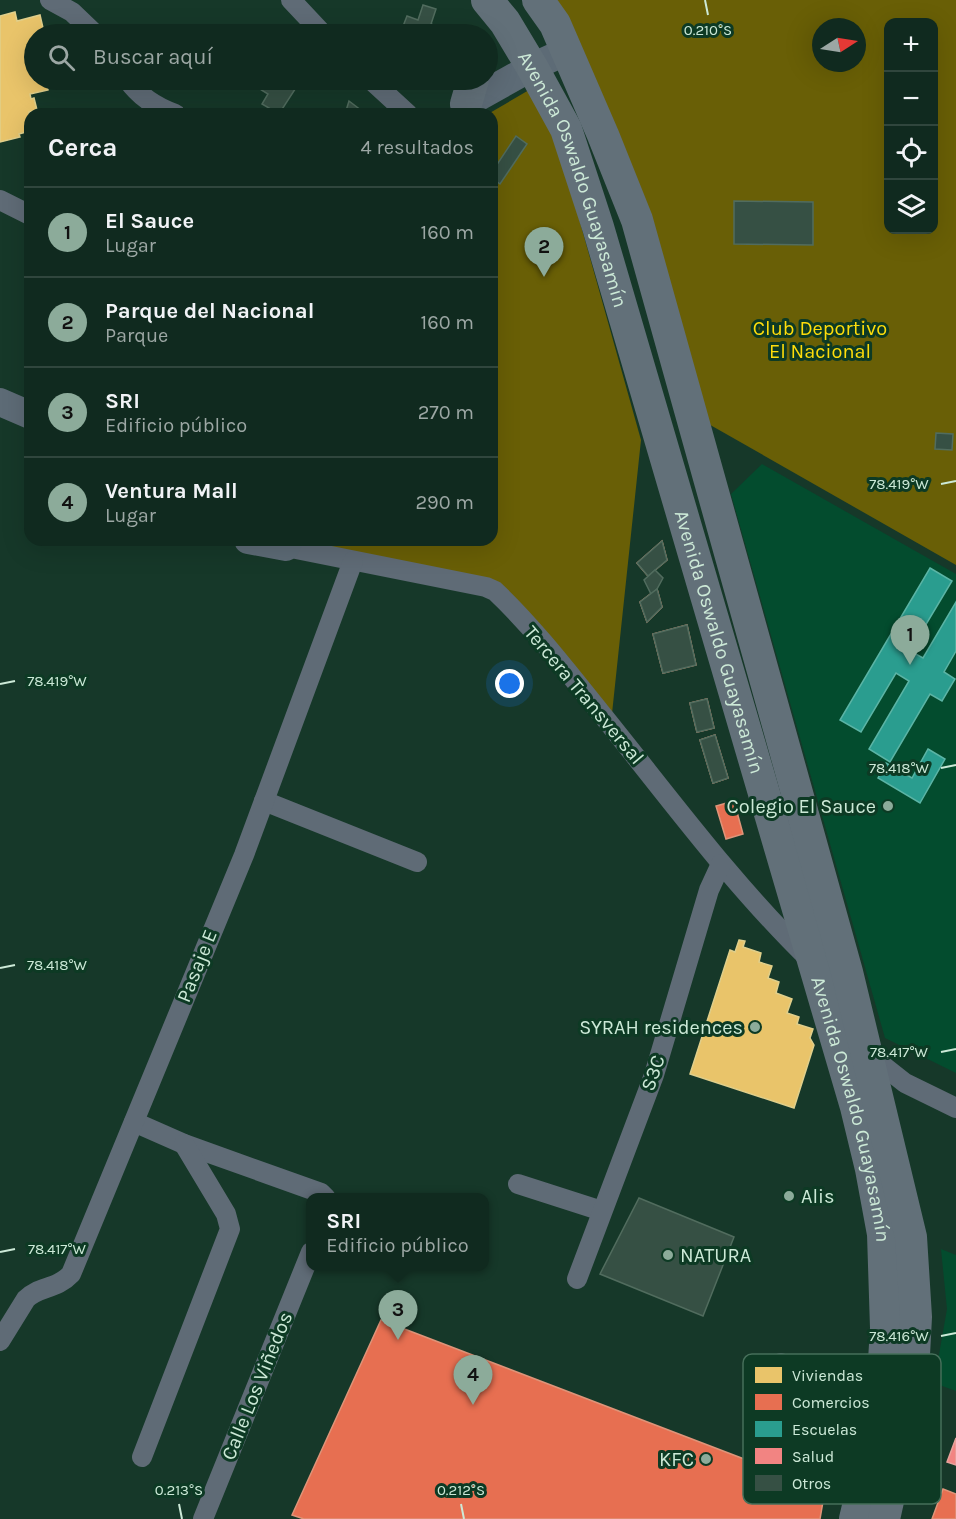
<!DOCTYPE html>
<html lang="es">
<head>
<meta charset="utf-8">
<style>
	:root { --surface:#102a1f; --page:#1e362c; --text:#f1f3f6; --muted:#9ca7a4; --line:#30463d; --accent:#8cab9a }
	body { margin:0; font-family:Karla,sans-serif; background:var(--page); color:var(--text) }
	.controls { position:absolute; right:18px; top:18px; display:grid; overflow:hidden; border-radius:12px; box-shadow:0 6px 24px #0002 }
	.controls button { width:54px; height:54px; display:grid; place-items:center; padding:0; border:0; border-bottom:2px solid var(--line); background:var(--surface); color:var(--text); font:30px sans-serif }
	.compass { position:absolute; left:812px; top:18px; width:54px; height:54px; border-radius:50%; background:var(--surface); box-shadow:0 6px 24px #0002; rotate:78deg }
	.you { position:absolute; left:510px; top:684px; width:21px; height:21px; margin:-15px; border:4px solid #fff; border-radius:50%; background:#1a73e8; box-shadow:0 0 0 9px #1a73e833 }
	.badge { display:grid; place-items:center; width:39px; height:39px; border-radius:50%; background:var(--accent); color:#111; font-size:20px; font-weight:700 }
	.pin { position:absolute; translate:-50% -50px; filter:drop-shadow(0 2px 3px #0008) }
	.pin::after { content:''; position:absolute; top:32px; width:21px; height:18px; background:inherit; clip-path:polygon(0 0,100% 0,50% 100%) }
	.popup { position:absolute; left:306px; top:1193px; width:183px; height:78px; box-sizing:border-box; display:grid; place-content:center; border-radius:12px; background:var(--surface); filter:drop-shadow(0 2px 4px #0005); font-size:20px; white-space:nowrap; color:var(--muted) }
	.popup b { font-size:22px; color:var(--text) }
	.popup::after { content:''; position:absolute; left:50%; top:100%; margin-left:-12px; border:12px solid transparent; border-top-color:var(--surface) }
	.list { margin:0; padding:0; list-style:none }
	h2 { display:flex; justify-content:space-between; align-items:center; height:78px; margin:0; padding:0 24px; font-size:26px }
	h2 small { font-size:20px; font-weight:400; color:var(--muted) }
	.list li { display:grid; grid-template-columns:39px 1fr auto; gap:18px; align-items:center; box-sizing:border-box; height:90px; padding:0 24px; border-top:2px solid var(--line) }
	.list b { display:block; font-size:22px; white-space:nowrap }
	.list p { margin:0; font-size:20px; white-space:nowrap; color:var(--muted) }
	.list em { font-size:20px; font-style:normal; color:var(--muted) }
	.icon { flex:none; width:33px; height:33px; fill:none; stroke:currentColor; stroke-width:2; stroke-linecap:round; stroke-linejoin:round }
	.map { position:relative; flex:none; width:956px; height:1519px; overflow:hidden }
	.search { position:absolute; background:var(--surface); box-shadow:0 6px 24px #0002; left:24px; top:24px; width:474px; height:66px; display:flex; align-items:center; gap:15px; box-sizing:border-box; padding:0 21px; border-radius:33px; color:var(--muted); font-size:22px }
	.panel { position:absolute; background:var(--surface); box-shadow:0 6px 24px #0002; left:24px; top:108px; width:474px; height:438px; border-radius:18px }
	.map>svg:first-child { display:block }
</style>
</head>
<body>
<div class="map">
<svg width="956" height="1519" viewBox="0 0 956 1519">
	<rect width="100%" height="100%" fill="#163829"/>
	<g fill="#034c2e">
		<path d="M 762,464 L 956,574 L 956,1073 L 885,1038 L 731,494 Z"/>
		<path d="M 941,1249 L 956,1255 L 956,1391 L 934,1383 L 947,1309 Z"/>
	</g>
	<g fill="#695f06" fill-rule="evenodd">
		<path d="M 553,0 L 956,0 L 956,565 L 705,422 ZM 888,22 L 934,22 L 934,230 L 888,230 ZM 821,27 L 857,27 L 857,63 L 821,63 Z"/>
		<path d="M 541,83 L 641,440 L 611,723 L 496,588 L 281,540 L 492,540 L 492,114 L 488,114 Z"/>
	</g>
	<g fill="#e9c46a" stroke="#e0cf8b" stroke-width="1.5">
		<path d="M 15,12 L 17,21 L 40,15 L 43,28 L 51,32 L 51,34 L 34,34 L 34,80 L 53,80 L 46,81 L 48,90 L 30,94 L 31,99 L 34,98 L 37,110 L 29,112 L 30,131 L 19,134 L 20,137 L 0,142 L 0,16 Z"/>
		<path d="M 739,940 L 745,941 L 743,947 L 761,953 L 759,962 L 772,966 L 768,978 L 779,982 L 776,993 L 792,999 L 787,1013 L 799,1017 L 797,1024 L 813,1029 L 810,1038 L 814,1045 L 794,1108 L 690,1074 L 730,950 L 735,952 Z"/>
	</g>
	<g fill="#e76f51" stroke="#df9479" stroke-width="1.5">
		<path d="M 662,541 L 667,560 L 648,576 L 637,563 Z"/>
		<path d="M 657,589 L 662,607 L 647,622 L 640,602 Z"/>
		<path d="M 687,625 L 696,665 L 663,673 L 653,634 Z"/>
		<path d="M 707,699 L 714,728 L 697,732 L 690,703 Z"/>
		<path d="M 715,735 L 728,778 L 713,783 L 700,740 Z"/>
		<path d="M 734,801 L 743,834 L 726,839 L 716,806 Z"/>
		<path d="M 381,1320 L 825,1490 L 820,1519 L 304,1519 L 292,1515 Z"/>
		<path d="M 943,1489 L 956,1494 L 956,1519 L 932,1519 Z"/>
	</g>
	<g fill="#2a9d8f" stroke="#5bb4a5" stroke-width="1.5">
		<path d="M 930,568 L 952,581 L 910,651 L 923,658 L 956,602 L 956,651 L 944,672 L 955,679 L 942,701 L 930,694 L 890,762 L 869,749 L 909,681 L 896,673 L 861,732 L 840,720 Z"/>
		<path d="M 928,749 L 945,759 L 920,803 L 878,778 L 886,763 L 912,778 Z"/>
	</g>
	<path fill="#f28482" stroke="#e7a29c" stroke-width="1.5" d="M 956,1438 L 956,1465 L 947,1462 Z"/>
	<g fill="#365044" stroke="#516c5e" stroke-width="1.5">
		<path d="M 423,5 L 436,9 L 431,24 L 448,30 L 446,34 L 400,34 L 407,16 L 418,20 Z"/>
		<path d="M 245,80 L 301,80 L 279,114 L 262,104 L 268,94 Z"/>
		<path d="M 349,101 L 366,114 L 345,114 Z"/>
		<path d="M 516,136 L 527,144 L 500,184 L 492,178 L 492,172 Z"/>
		<path d="M 734,201 L 813,202 L 813,245 L 734,244 Z"/>
		<path d="M 936,433 L 953,434 L 952,450 L 935,449 Z"/>
		<path d="M 662,541 L 667,560 L 648,576 L 637,563 Z"/>
		<path d="M 655,570 L 663,578 L 657,589 L 651,594 L 644,580 Z"/>
		<path d="M 657,589 L 662,607 L 647,622 L 640,602 Z"/>
		<path d="M 687,625 L 696,665 L 663,673 L 653,634 Z"/>
		<path d="M 707,699 L 714,728 L 697,732 L 690,703 Z"/>
		<path d="M 715,735 L 728,778 L 713,783 L 700,740 Z"/>
		<path d="M 639,1198 L 734,1237 L 703,1316 L 600,1274 Z"/>
	</g>
	<g fill="none" stroke-linecap="round" stroke-linejoin="round">
		<g stroke="#5f6b76" stroke-width="20">
			<path d="M 50,0 L 72,12 L 95,34"/>
			<path d="M 291,0 L 323,34"/>
			<path d="M 128,80 C 139,96 156,107 175,114"/>
			<path d="M 371,80 L 408,114"/>
			<path d="M 0,200 L 30,215"/>
			<path d="M 286,547 L 486,587 L 495,591 C 533,627 567,671 600,712 C 668,796 732,884 810,960"/>
			<path d="M 264,801 L 417,862"/>
			<path d="M 867,1053 L 905,1083 L 956,1108"/>
			<path d="M 134,1122 L 184,1144 L 321,1193 L 326,1198"/>
			<path d="M 518,1184 L 602,1211"/>
			<path d="M 577,1279 L 654,1075 L 709,890 L 721,864"/>
			<path d="M 0,1341 L 26,1299 C 39,1286 56,1290 71,1274 L 244,855 L 353,561"/>
			<path d="M 781,1363 C 820,1378 783,1394 797,1415 L 852,1433 L 875,1438"/>
			<path d="M 142,1457 L 230,1229 L 226,1214 L 184,1144"/>
			<path d="M 203,1519 L 311,1252"/>
		</g>
		<g stroke="#5d6b76" stroke-width="28">
			<path d="M 465,114 L 466,104 L 532,67 L 567,51"/>
			<path d="M 0,402 L 30,415"/>
			<path d="M 248,540 L 286,547 L 289,540"/>
		</g>
		<g stroke="#627079" stroke-width="32">
			<path id="s1" d="M 487,0 L 505,22 L 532,67 L 566,129 L 598,227 L 856,1107 L 871,1169 L 883,1234 L 886,1328 L 881,1410 L 855,1519"/>
			<path d="M 538,0 L 555,24 L 603,135 L 637,220 L 847,972 L 911,1237 L 916,1317 L 912,1393 L 884,1519"/>
			<path d="M 466,104 L 473,80"/>
		</g>
	</g>
	<path fill="none" stroke="#cce9d7" stroke-width="2" d="M 705,0 L 708,15M 941,484 L 956,481M 0,684 L 15,681M 941,768 L 956,765M 0,968 L 15,965M 941,1052 L 956,1049M 0,1252 L 15,1249M 941,1336 L 956,1333M 179,1504 L 182,1519M 461,1504 L 464,1519"/>
	<g fill="#8cab9a" stroke="#0d3a24" stroke-width="2">
		<circle cx="888" cy="806" r="6"/>
		<circle cx="755" cy="1027" r="6"/>
		<circle cx="789" cy="1196" r="6"/>
		<circle cx="668" cy="1255" r="6"/>
		<circle cx="706" cy="1459" r="6"/>
	</g>
	<g text-anchor="middle" dominant-baseline="central" stroke-width="6" stroke-linejoin="round" paint-order="stroke">
		<g font-size="20" fill="#cce9d7" stroke="#0d3a24">
			<text stroke="none"><textPath href="#s1" startOffset="201">Avenida Oswaldo Guayasamín</textPath></text>
			<text stroke="none"><textPath href="#s1" startOffset="687">Avenida Oswaldo Guayasamín</textPath></text>
			<text transform="translate(584 695) rotate(50)">Tercera Transversal</text>
			<text transform="translate(197 966) rotate(-68)">Pasaje E</text>
			<text transform="translate(653 1073) rotate(-71)">S3C</text>
			<text stroke="none"><textPath href="#s1" startOffset="1173">Avenida Oswaldo Guayasamín</textPath></text>
			<text transform="translate(257 1386) rotate(-68)">Calle Los Viñedos</text>
		</g>
		<g font-size="20" fill="#fedd0b" stroke="#0d3a24">
			<text x="820" y="328">Club Deportivo<tspan x="820" dy="23">El Nacional</tspan></text>
		</g>
		<g font-size="20" fill="#cce9d7" stroke="#0d3a24" text-anchor="end">
			<text x="876" y="806">Colegio El Sauce</text>
			<text x="743" y="1027">SYRAH residences</text>
			<text x="801" y="1196" text-anchor="start">Alis</text>
			<text x="680" y="1255" text-anchor="start">NATURA</text>
			<text x="694" y="1459">KFC</text>
		</g>
	</g>
	<rect x="743" y="1354" width="198" height="150" rx="9" fill="#0d3a24" stroke="#466f5a" stroke-width="1.5"/>
	<rect x="755" y="1367" width="27" height="16" fill="#e9c46a"/>
	<rect x="755" y="1394" width="27" height="16" fill="#e76f51"/>
	<rect x="755" y="1421" width="27" height="16" fill="#2a9d8f"/>
	<rect x="755" y="1448" width="27" height="16" fill="#f28482"/>
	<rect x="755" y="1475" width="27" height="16" fill="#365044"/>
	<g font-size="16" fill="#cce9d7">
		<text x="792" y="1381">Viviendas</text>
		<text x="792" y="1408">Comercios</text>
		<text x="792" y="1435">Escuelas</text>
		<text x="792" y="1462">Salud</text>
		<text x="792" y="1489">Otros</text>
	</g>
	<g font-size="15" text-anchor="middle" fill="#cce9d7" stroke="#0d3a24" stroke-width="6" stroke-linejoin="round" paint-order="stroke">
		<text x="708" y="35">0.210°S</text>
		<text x="899" y="489">78.419°W</text>
		<text x="57" y="686">78.419°W</text>
		<text x="899" y="773">78.418°W</text>
		<text x="57" y="970">78.418°W</text>
		<text x="899" y="1057">78.417°W</text>
		<text x="57" y="1254">78.417°W</text>
		<text x="899" y="1341">78.416°W</text>
		<text x="179" y="1495">0.213°S</text>
		<text x="461" y="1495">0.212°S</text>
	</g>
</svg>
<div class="controls">
<button>+</button>
<button>−</button>
<button><svg class="icon" aria-label="locate" viewBox="0 0 24 24"><circle cx="12" cy="12" r="6"/><path d="M12 2v4M12 18v4M2 12h4M18 12h4"/></svg></button>
<button><svg class="icon" aria-label="layers" viewBox="0 0 24 24"><path d="M12 4l9 5-9 5-9-5zM3 14l9 5 9-5"/></svg></button>
</div>
<svg class="compass" viewBox="-18 -18 36 36"><path d="M0-13l5 13h-10z" fill="#e53935"/><path d="M0 13l5-13h-10z" fill="#9ca7a4"/></svg>
<div class="you"></div>
<div class="pin badge" style="left:910px;top:665px">1</div>
<div class="pin badge" style="left:544px;top:277px">2</div>
<div class="pin badge" style="left:398px;top:1340px">3</div>
<div class="popup"><b>SRI</b>Edificio público</div>
<div class="pin badge" style="left:473px;top:1405px">4</div>
<div class="search"><svg class="icon" aria-label="search" viewBox="0 0 24 24"><circle cx="10" cy="10" r="6"/><path d="M15 15l6 6"/></svg>Buscar aquí</div>
<section class="panel">
<h2>Cerca<small>4 resultados</small></h2>
<ul class="list">
<li><span class="badge">1</span><div><b>El Sauce</b><p>Lugar</p></div><em>160 m</em></li>
<li><span class="badge">2</span><div><b>Parque del Nacional</b><p>Parque</p></div><em>160 m</em></li>
<li><span class="badge">3</span><div><b>SRI</b><p>Edificio público</p></div><em>270 m</em></li>
<li><span class="badge">4</span><div><b>Ventura Mall</b><p>Lugar</p></div><em>290 m</em></li>
</ul>
</section>
</div>
</body>
</html>
